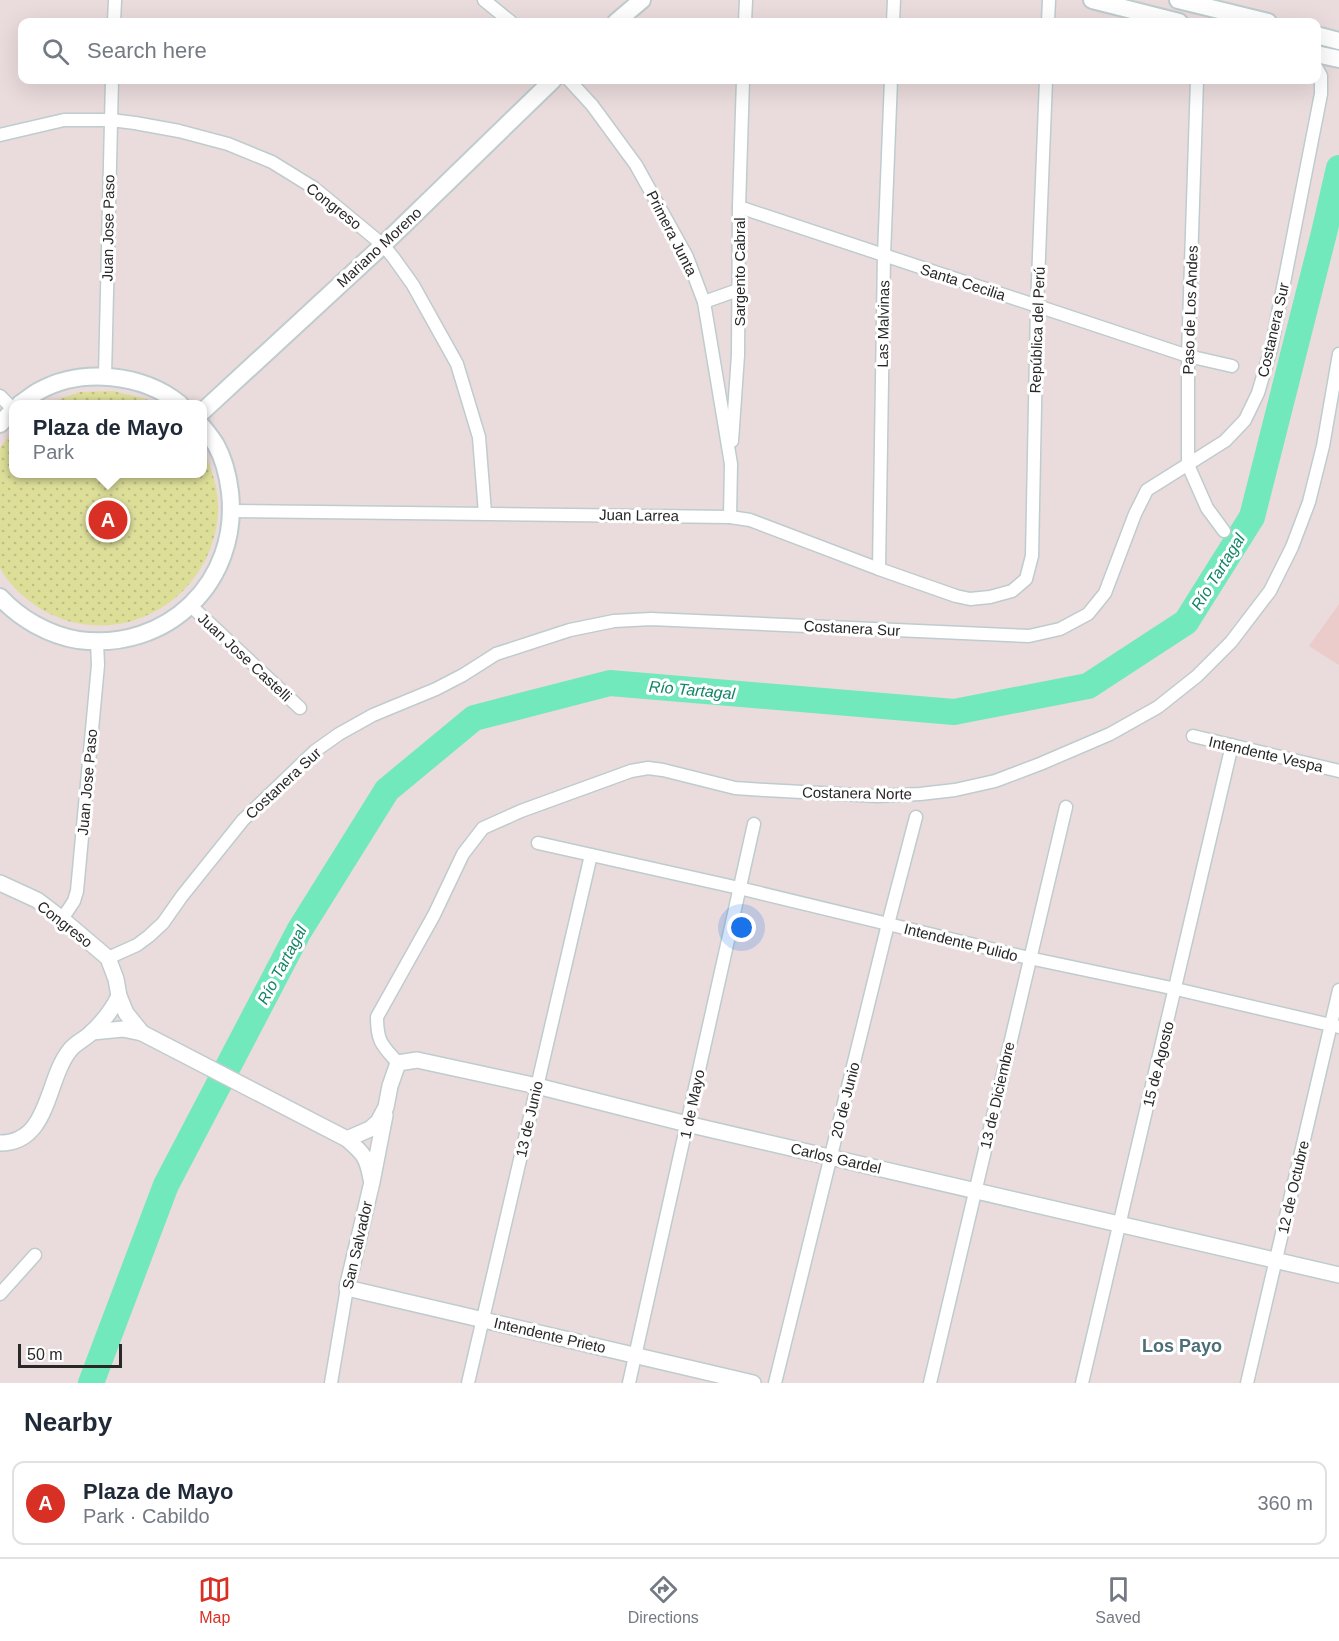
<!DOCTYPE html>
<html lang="en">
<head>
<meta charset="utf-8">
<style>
	:root { --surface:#fff; --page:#f6f6f7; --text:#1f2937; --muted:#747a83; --line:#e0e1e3; --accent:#d93025 }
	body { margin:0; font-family:Arial,sans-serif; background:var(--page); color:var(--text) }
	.scale { position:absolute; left:18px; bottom:15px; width:104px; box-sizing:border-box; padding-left:6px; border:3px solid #282828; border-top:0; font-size:16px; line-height:21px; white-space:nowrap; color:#282828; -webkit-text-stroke:4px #fff; paint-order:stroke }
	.you { position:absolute; left:742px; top:928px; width:21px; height:21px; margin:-15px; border:4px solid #fff; border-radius:50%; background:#1a73e8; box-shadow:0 0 0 9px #1a73e833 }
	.badge { display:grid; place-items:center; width:39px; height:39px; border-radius:50%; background:var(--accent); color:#fff; font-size:20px; font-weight:700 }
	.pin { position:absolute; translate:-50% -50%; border:3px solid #fff; box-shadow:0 2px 6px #0006 }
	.popup { position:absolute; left:9px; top:400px; width:198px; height:78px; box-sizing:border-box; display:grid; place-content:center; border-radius:12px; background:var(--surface); filter:drop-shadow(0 2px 4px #0005); font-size:20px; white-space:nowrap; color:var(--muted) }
	.popup b { font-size:22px; color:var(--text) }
	.popup::after { content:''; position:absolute; left:50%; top:100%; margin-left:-12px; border:12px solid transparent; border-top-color:var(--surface) }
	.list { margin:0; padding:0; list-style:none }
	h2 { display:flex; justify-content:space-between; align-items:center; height:78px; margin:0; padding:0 24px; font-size:26px }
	h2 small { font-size:20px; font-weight:400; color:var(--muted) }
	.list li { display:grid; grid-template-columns:39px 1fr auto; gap:18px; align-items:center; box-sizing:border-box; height:84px; margin:0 12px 12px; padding:0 12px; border:2px solid var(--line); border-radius:12px }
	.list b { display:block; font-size:22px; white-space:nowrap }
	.list p { margin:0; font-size:20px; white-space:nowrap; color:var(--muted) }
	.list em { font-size:20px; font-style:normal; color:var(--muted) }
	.icon { flex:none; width:33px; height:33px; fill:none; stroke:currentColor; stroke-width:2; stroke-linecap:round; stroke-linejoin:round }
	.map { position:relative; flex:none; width:1339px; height:1383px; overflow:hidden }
	.search { position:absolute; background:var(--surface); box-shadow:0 6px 24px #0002; left:18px; right:18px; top:18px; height:66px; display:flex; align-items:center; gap:15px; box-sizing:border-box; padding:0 21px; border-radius:12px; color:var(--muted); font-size:22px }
	.sheet { height:174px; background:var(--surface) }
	nav { display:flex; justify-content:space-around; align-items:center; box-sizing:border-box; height:84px; border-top:2px solid var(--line); background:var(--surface); font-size:16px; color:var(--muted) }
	nav a { display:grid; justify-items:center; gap:3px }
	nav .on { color:var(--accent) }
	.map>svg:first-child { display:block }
</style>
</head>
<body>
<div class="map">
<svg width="1339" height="1383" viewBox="0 0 1339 1383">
	<defs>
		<pattern id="park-dots" width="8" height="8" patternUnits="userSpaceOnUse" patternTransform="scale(1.5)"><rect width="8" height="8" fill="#dddf99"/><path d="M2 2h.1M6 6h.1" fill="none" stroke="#bebf84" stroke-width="1.8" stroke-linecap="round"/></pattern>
	</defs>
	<rect width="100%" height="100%" fill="#eadbdc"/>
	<path fill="#ebccca" d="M 1339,604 L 1339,665 L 1309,646 Z"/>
	<g fill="url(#park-dots)">
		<path d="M 113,391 L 146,399 L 155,404 L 46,404 L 80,392 Z"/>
		<path d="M 13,431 L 14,474 L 202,474 L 203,451 C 211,467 217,484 218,503 C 219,520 215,537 209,552 C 181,618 103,646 41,609 C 25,599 9,585 0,568 L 0,448 Z"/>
	</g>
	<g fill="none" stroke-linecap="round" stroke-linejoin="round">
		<path stroke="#72e8bd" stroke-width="26" d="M 91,1383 L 166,1185 L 299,931 L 387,790 L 474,718 L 610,683 L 954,712 L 1088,686 L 1186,622 L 1252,517 L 1324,233 L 1339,168"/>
		<g stroke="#bfccce" stroke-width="15">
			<g id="minor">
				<path d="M 484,0 L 511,22"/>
				<path d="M 114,22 L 115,0"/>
				<path d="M 745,22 L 746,0"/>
				<path d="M 893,22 L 894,0"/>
				<path d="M 1048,22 L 1049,0"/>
				<path d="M 569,80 L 592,105 L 636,165 L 687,257 L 704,302 L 731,464 L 730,517"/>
				<path d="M 1197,80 L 1188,356 L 1188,465 L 1207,508 L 1224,531"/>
				<path d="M 0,135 L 64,120 L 111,120 L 135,123 L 179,131 L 228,144 L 272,162 L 314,188 L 383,245 L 393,257 L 413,285 L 457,364 L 479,437 L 485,513"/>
				<path d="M 739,207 L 1188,356 L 1232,366"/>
				<path d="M 704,302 L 738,290"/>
				<path d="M 105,376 L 112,80"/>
				<path d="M 0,396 L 13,409"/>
				<path d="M 732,441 L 738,355 L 739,207 L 743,80"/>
				<path d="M 232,511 L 730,517 L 750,520 L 879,569 L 956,596 L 970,599 L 990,597 L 1012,591 L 1026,579 L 1032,556 L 1037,306 L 1046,80"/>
				<path d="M 879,569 L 884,255 L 891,80"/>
				<path d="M 191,606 L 300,708"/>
				<path d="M 1193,736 L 1339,771"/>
				<path d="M 538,843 L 739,888 L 1029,958 L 1176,989 L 1339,1027"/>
				<path d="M 62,919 L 74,901 L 77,891 L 98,665 L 97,642"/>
				<path d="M 108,958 L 137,945 L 149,936 L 163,923 L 182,896 L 243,820 L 315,751 L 339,734 L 373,715 L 436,689 L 463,675 L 496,654 L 570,630 L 614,621 L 651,619 L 1029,636 L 1060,629 L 1088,614 L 1105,593 L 1135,514 L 1147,490 L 1225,441 L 1245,420 L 1258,393 L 1271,349 L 1321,94 L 1321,76 L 1316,67"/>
				<path d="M 398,1063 C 382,1045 377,1042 377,1017 L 434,915 L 463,854 L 483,828 L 521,811 L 631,771 L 648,768 L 663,770 L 735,788 L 765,790 L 877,796 L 920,794 L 955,790 L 995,781 L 1040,764 L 1110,734 L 1158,707 L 1197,676 L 1231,642 L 1270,591 L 1292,547 L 1309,502 L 1323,446 L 1339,354"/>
				<path d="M 0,1294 L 35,1255"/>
				<path d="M 331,1383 L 347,1288"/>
				<path d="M 468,1383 L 591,855"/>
				<path d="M 629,1383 L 754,824"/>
				<path d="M 775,1383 L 888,924 L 916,817"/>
				<path d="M 930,1383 L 1066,807"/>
				<path d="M 1082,1383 L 1232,745"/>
				<path d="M 1247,1383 L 1339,990"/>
			</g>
		</g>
		<g stroke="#bfccce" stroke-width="18">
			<g id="tertiary">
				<path d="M 0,883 L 37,900 L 62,919 L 108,958 L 116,979 L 119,996 L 126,1013 L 142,1033"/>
				<path d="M 92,1032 L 123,1029 L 142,1033 L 347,1139 C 364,1154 367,1157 371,1179"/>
				<path d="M 385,1115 L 372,1182 L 347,1288 L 753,1383"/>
				<path d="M 347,1139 L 370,1129 L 378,1122 L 386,1107 L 390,1086 L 398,1063 L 417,1060 L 537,1086 L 687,1124 L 1339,1275"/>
				<path d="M 0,1143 C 50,1143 46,1079 70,1050 C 75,1043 85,1039 91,1033 C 103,1022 112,1010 119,996"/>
			</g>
		</g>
		<g stroke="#bfccce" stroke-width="20">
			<g id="secondary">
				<path d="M 1092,0 L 1179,22"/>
				<path d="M 1178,0 L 1268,22"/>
				<path d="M 616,22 L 642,0"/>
				<path d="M 1316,35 L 1339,41"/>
				<path d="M 1316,54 L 1339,59"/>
				<path d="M 20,404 C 26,400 32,395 39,391 C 82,367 143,374 180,404"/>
				<path d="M 202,412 L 383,245 L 553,80"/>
				<path d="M 0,424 L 14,409"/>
				<path d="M 0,597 C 20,619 49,635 78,640 C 167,652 240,582 230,492 C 228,476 224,459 216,445 C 212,438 207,432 202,426"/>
			</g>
		</g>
		<use href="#minor" stroke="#fff" stroke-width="12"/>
		<use href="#tertiary" stroke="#fff" stroke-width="15"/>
		<use href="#secondary" stroke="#fff" stroke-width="16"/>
	</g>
	<g text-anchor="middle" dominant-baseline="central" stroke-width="6" stroke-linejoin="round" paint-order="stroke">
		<g font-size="15" fill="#282828" stroke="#fff">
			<text transform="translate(334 206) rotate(38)">Congreso</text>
			<text transform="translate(108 228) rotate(-89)">Juan Jose Paso</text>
			<text transform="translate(672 233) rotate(63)">Primera Junta</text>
			<text transform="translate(379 247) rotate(-43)">Mariano Moreno</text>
			<text transform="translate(739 272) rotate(-90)">Sargento Cabral</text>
			<text transform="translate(963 282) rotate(18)">Santa Cecilia</text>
			<text transform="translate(1190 310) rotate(-88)">Paso de Los Andes</text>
			<text transform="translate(883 324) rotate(-89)">Las Malvinas</text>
			<text transform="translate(1037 330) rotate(-88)">República del Perú</text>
			<text transform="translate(1273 330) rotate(-77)">Costanera Sur</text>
			<text transform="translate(639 515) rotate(1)">Juan Larrea</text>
			<text transform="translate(852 628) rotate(3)">Costanera Sur</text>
			<text transform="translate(245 657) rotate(43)">Juan Jose Castelli</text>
			<text transform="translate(1266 754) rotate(13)">Intendente Vespa</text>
			<text transform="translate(87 782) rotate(-85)">Juan Jose Paso</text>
			<text transform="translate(283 783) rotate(-43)">Costanera Sur</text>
			<text transform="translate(857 793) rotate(1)">Costanera Norte</text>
			<text transform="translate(65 924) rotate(38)">Congreso</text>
			<text transform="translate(961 942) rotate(14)">Intendente Pulido</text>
			<text transform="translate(1158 1064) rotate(-76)">15 de Agosto</text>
			<text transform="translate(997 1095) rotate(-77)">13 de Diciembre</text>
			<text transform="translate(845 1100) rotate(-76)">20 de Junio</text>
			<text transform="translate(692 1104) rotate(-78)">1 de Mayo</text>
			<text transform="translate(529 1119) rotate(-77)">13 de Junio</text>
			<text transform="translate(836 1158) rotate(13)">Carlos Gardel</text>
			<text transform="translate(1293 1187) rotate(-77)">12 de Octubre</text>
			<text transform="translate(357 1245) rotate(-77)">San Salvador</text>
			<text transform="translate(550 1335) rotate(13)">Intendente Prieto</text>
		</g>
		<g font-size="16" font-style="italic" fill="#138565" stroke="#fff">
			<text transform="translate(1218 572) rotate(-58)">Río Tartagal</text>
			<text transform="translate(692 690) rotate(5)">Río Tartagal</text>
			<text transform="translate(282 965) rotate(-62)">Río Tartagal</text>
		</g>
		<g font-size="18" font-weight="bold" fill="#4b6e77" stroke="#fff">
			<text x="1182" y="1346">Los Payo</text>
		</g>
	</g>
</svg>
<div class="scale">50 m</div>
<div class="you"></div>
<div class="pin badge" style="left:108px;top:520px">A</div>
<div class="popup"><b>Plaza de Mayo</b>Park</div>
<div class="search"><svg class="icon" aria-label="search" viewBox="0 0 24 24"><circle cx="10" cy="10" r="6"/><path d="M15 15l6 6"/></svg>Search here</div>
</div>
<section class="sheet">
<h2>Nearby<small></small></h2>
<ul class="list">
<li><span class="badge">A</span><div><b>Plaza de Mayo</b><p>Park · Cabildo</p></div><em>360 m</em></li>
</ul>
</section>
<nav>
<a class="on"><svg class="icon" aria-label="map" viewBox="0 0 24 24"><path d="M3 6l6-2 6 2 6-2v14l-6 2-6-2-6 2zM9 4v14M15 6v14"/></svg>Map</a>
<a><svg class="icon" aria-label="directions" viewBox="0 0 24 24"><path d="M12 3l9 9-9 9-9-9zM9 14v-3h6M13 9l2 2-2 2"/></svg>Directions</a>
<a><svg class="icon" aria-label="saved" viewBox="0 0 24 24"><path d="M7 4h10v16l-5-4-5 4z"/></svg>Saved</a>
</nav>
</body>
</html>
